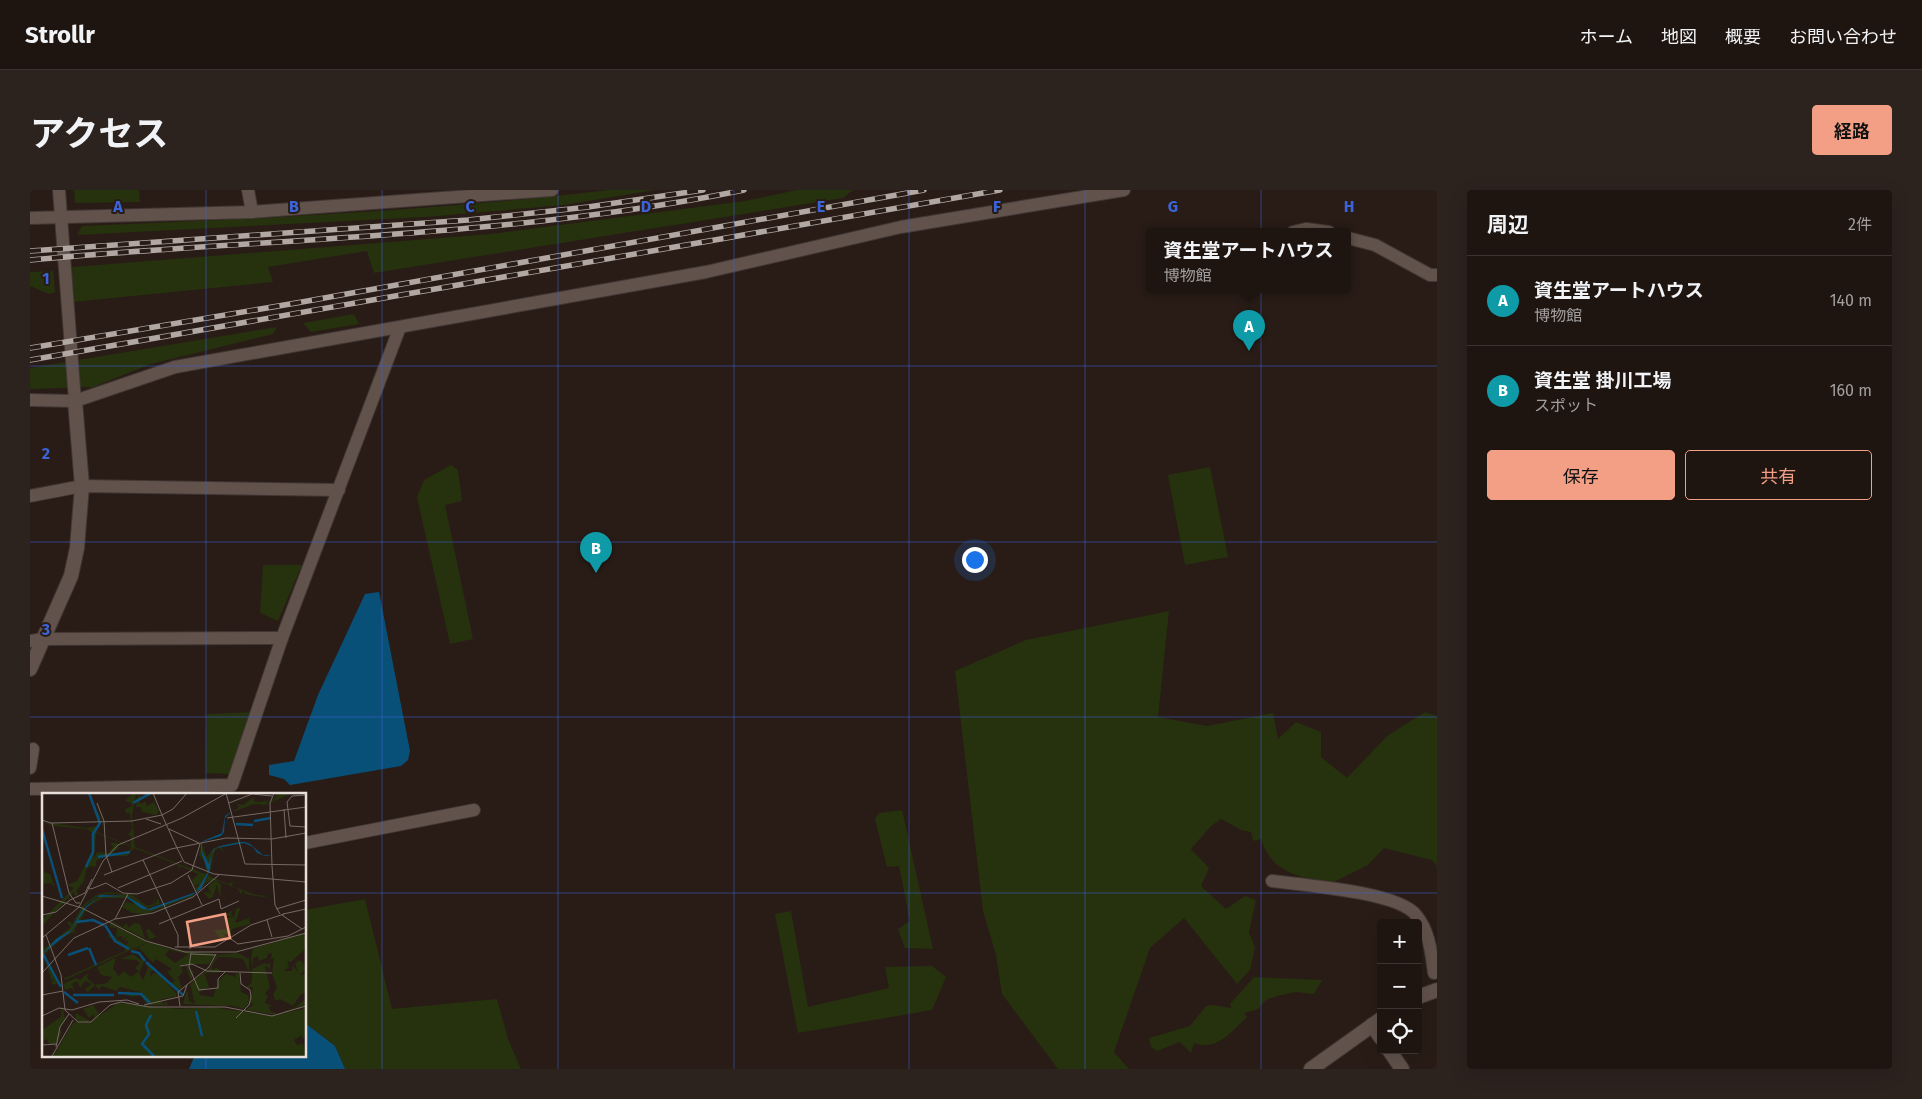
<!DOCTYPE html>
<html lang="ja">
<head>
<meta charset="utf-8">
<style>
	:root { --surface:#1f1510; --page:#2c221e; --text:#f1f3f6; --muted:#a19f9f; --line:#3c3430; --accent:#f39f85 }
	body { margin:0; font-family:"Fira Sans","Noto Sans JP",sans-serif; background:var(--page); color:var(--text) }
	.controls { position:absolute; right:15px; bottom:15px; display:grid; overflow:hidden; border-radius:5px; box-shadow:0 5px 20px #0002 }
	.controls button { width:45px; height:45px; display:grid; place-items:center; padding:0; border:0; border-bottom:1px solid var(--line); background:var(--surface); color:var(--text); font:25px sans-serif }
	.you { position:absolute; left:944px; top:369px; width:18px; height:18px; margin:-12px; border:4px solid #fff; border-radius:50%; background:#1a73e8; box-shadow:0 0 0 8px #1a73e833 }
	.badge { display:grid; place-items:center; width:32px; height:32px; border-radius:50%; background:var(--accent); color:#fff; font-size:16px; font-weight:700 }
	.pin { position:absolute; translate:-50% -41px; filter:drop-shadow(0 1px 2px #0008) }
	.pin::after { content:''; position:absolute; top:26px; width:18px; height:15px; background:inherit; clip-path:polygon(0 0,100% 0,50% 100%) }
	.popup { position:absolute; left:1116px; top:38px; width:205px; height:65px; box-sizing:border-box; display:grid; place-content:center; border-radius:5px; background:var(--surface); filter:drop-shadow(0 1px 4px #0005); font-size:16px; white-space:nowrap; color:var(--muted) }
	.popup b { font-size:19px; color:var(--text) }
	.popup::after { content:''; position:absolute; left:50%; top:100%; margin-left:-10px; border:10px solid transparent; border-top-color:var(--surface) }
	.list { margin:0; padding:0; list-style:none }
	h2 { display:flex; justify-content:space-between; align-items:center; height:65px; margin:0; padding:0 20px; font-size:21px }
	h2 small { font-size:16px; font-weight:400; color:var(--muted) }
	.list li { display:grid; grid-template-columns:32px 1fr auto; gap:15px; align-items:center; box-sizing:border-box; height:90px; padding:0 20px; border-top:1px solid var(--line) }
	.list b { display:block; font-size:19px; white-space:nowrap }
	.list p { margin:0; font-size:16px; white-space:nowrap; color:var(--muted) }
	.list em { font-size:16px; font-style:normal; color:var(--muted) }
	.actions { display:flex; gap:10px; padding:15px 20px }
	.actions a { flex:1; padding:11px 0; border:1px solid var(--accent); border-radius:5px; text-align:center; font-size:18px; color:var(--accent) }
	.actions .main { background:var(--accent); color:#111 }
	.icon { flex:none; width:28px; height:28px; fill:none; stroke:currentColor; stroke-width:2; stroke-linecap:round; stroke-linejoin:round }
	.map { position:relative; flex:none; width:1407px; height:879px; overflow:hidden; border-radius:5px }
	header { display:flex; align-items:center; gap:30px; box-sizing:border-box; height:70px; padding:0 25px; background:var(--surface); border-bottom:1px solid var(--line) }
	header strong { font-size:24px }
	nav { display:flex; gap:28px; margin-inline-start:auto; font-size:18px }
	.intro { display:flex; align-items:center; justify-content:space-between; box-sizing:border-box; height:120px; padding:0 30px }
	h1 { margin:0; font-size:35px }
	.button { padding:12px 22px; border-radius:5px; background:var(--accent); color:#111; font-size:18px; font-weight:700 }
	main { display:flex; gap:30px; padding:0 30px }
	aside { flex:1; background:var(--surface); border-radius:5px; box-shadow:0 5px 20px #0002 }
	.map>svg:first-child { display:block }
</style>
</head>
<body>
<header>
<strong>Strollr</strong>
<nav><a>ホーム</a><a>地図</a><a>概要</a><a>お問い合わせ</a></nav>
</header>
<div class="intro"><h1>アクセス</h1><a class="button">経路</a></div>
<main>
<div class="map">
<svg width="1407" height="879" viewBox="0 0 1407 879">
	<rect width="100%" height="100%" fill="#291c16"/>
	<g fill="#26310e">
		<path d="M 44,0 L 109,0 L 110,12 L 45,13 Z"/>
		<path d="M 579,0 L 625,0 L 534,15 L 396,27 L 47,45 L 52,36 C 228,29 404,21 579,0 Z"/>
		<path d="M 767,0 L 823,0 L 813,8 L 344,83 L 337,61 L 238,77 L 243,92 L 43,112 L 42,77 L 461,44 L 715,11 Z"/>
		<path d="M 23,81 L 25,102 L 19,104 L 0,96 L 0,82 Z"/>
		<path d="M 324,124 L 329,134 L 281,142 L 273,133 Z"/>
		<path d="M 247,137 L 243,144 L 121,174 L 63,197 L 0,199 L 0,178 Z"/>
		<path d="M 421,275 L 428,280 L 432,311 L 415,315 L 443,449 L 420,454 L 387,307 L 394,290 Z"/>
		<path d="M 1180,277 L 1198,367 L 1155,375 L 1138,285 Z"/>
		<path d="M 233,375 L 272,375 L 248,431 L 230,423 Z"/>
		<path d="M 1139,421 L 1128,527 L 1177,536 L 1243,523 L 1248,549 L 1266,532 L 1291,542 L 1291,567 L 1317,588 L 1357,546 L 1395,522 L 1407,526 L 1407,676 L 1402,670 L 1354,658 L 1338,675 L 1300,694 C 1268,685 1243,685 1231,649 L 1223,651 L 1221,642 L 1211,640 L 1191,629 L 1181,636 L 1161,659 L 1179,678 L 1171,696 L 1196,719 L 1215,706 L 1226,710 L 1219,742 L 1225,758 L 1220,780 L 1207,794 L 1154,728 L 1120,758 L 1084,862 L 1099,879 L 1028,879 L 972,804 L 966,765 L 953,721 L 925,481 L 996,450 Z"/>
		<path d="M 223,522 L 199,584 L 176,583 L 177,524 Z"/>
		<path d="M 872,620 L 903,759 L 875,758 L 868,739 L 880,731 L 869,676 L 857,677 L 845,629 L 849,623 Z"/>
		<path d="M 335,709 L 362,819 L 467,809 L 478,849 L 491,879 L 315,879 L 305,856 L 275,833 L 275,720 Z"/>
		<path d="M 761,721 L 778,817 L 859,798 L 855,777 L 902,776 L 916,787 L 902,820 L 768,843 L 745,724 Z"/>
		<path d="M 1224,787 L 1292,790 L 1284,804 L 1266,802 L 1247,806 L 1236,810 L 1228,819 L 1214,823 L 1217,827 C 1201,842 1188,861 1164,853 L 1161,863 L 1150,852 L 1127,861 L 1121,857 L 1119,848 L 1160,836 L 1176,816 L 1183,815 L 1201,818 L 1200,814 Z"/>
	</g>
	<g fill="#095079">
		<path d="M 349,402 L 380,561 L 378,570 L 371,576 L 260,595 L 254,589 L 239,585 L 239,575 L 264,571 L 288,505 L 335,404 Z"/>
		<path d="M 275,833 L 305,856 L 315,879 L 159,879 L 165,865 L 275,865 Z"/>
	</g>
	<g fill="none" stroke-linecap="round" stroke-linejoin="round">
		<g stroke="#403633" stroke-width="14">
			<g id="minor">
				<path d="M 29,0 L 45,211"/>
				<path d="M 218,0 L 222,22"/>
				<path d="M 0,28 L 222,22 L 522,0"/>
				<path d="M 1263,42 L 1276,39 L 1299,42"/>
				<path d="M 1318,48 L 1345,55 L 1400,85 L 1407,85"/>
				<path d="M 0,210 L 45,211 L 145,177 L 676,82 L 871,37 L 1094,0"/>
				<path d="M 0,306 L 52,296 L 309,300"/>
				<path d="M 0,451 L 13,449 L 252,448"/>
				<path d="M 0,578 L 3,559"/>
				<path d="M 0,599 L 202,595 L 252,448 L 370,137"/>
				<path d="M 275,653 L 444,620"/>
				<path d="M 1242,691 C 1273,695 1368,702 1386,725 C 1400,742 1401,763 1404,783"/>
			</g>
		</g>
		<g stroke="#403633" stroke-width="16">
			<g id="tertiary">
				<path d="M 0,479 L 41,386 L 47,358 L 52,296 L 45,211"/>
				<path d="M 1388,807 L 1407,800"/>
				<path d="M 1342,835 L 1351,848"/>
				<path d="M 1359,860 L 1372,879"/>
				<path d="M 1281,879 L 1351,829"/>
			</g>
		</g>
		<use href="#minor" stroke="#61524b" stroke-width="12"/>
		<use href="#tertiary" stroke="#61524b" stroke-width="14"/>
		<g stroke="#b2a8a3" stroke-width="5.5">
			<g id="rail">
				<path d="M 0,61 L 438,30 L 558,17 L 673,0"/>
				<path d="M 0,70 C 238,48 479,48 714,0"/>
				<path d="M 0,158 L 272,112 L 894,0"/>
				<path d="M 0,170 L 970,0"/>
			</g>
		</g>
		<use href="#rail" stroke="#291c16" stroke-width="4" stroke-dasharray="11" stroke-linecap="butt"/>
	</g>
	<path fill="none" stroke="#3b64d8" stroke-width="1" stroke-opacity="0.55" d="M 176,0 L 176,604M 352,0 L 352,879M 528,0 L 528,879M 704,0 L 704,879M 879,0 L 879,879M 1055,0 L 1055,879M 1231,0 L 1231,879M 0,176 L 1407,176M 0,352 L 1407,352M 0,527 L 1407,527M 0,703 L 14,703M 275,703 L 1407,703M 176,865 L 176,879"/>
	<g transform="translate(12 603)">
		<rect width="264" height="264" fill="#291c16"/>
		<path d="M 46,0 L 59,25 L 54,39 L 89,53 L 89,43 L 86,42 L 90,36 L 88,20 L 84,20 L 83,16 L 90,13 L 89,10 L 83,8 L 91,0 L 94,0 L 93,8 L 97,2 L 100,5 L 110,0 L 96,8 L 100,11 L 103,8 L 105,13 L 112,9 L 117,18 L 114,22 L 100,19 L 99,14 L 94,14 L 95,9 L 92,10 L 90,23 L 93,54 L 163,81 L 166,79 L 162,91 L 167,80 L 167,83 L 186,91 L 191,88 L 190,93 L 214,102 L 227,103 L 220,104 L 203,101 L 201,97 L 199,102 L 196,96 L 174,87 L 179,92 L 178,105 L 175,91 L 171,104 L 167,106 L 161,99 L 169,100 L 166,94 L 173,87 L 165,89 L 155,100 L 161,93 L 154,99 L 153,95 L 158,91 L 152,93 L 150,87 L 156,81 L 138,73 L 138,77 L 136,72 L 92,55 L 85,63 L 61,63 L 54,68 L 54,74 L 48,73 L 44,77 L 42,88 L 34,98 L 37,101 L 33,103 L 32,99 L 0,133 L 0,127 L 32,95 L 25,92 L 35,88 L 51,57 L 50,40 L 45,36 L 11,33 L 0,29 L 45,35 L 55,33 L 57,30 ZM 54,40 L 89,54 L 89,56 L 83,60 L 70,60 L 77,55 L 75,50 L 68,50 L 71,54 L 66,60 L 55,59 L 52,66 ZM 237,0 L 250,0 L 224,12 L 212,11 L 191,19 L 197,14 L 195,11 L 201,12 L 212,4 L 212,8 L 218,9 L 228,7 L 222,12 L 235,6 L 229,8 ZM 195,49 L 196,51 L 180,54 L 182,59 L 178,55 L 173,57 L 168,79 L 166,69 L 163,66 L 167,75 L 164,77 L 163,69 L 157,62 L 160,51 L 165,64 L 172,55 ZM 0,64 L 2,79 L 8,81 L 13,95 L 9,90 L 2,91 L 0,88 ZM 65,99 L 90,102 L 105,113 L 111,111 L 113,104 L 112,113 L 116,105 L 118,111 L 103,116 L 89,105 L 74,101 L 58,102 L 50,107 L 41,115 L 44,118 L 32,137 L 34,141 L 31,139 L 19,146 L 3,161 L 17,190 L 11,192 L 9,187 L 14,188 L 9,186 L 0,157 L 29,134 L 25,130 L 28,128 L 30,132 L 40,113 L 54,102 ZM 153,100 L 151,103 L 103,121 L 90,120 L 80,114 L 80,109 L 82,113 L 84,109 L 93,111 L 85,105 L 61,105 L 44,115 L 57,104 L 78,102 L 85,104 L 105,117 ZM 199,114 L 193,130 L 207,125 L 208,131 L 190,136 L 188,142 L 180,140 L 184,143 L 180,146 L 179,143 L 180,149 L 172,137 L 187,136 L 185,125 L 191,124 L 183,122 L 191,117 L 189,121 L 192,125 L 194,116 ZM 70,128 L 81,134 L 85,130 L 86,135 L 92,130 L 98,131 L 103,145 L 107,147 L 104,137 L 107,136 L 114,144 L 106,147 L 69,129 ZM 68,130 L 106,149 L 23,187 L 21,183 L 23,185 L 83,158 L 84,154 L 65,143 L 69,141 L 84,152 L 87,148 L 82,148 L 86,143 L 79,148 L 81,143 L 74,144 L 75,135 L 68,134 ZM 264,140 L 264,155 L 249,169 L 245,168 L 247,174 L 242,178 L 250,178 L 251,172 L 256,180 L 253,170 L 259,167 L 264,176 L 258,182 L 264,181 L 264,200 L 258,202 L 251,213 L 238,206 L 234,208 L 231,202 L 235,194 L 230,181 L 232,165 L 228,166 L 228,178 L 226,174 L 223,173 L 228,194 L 223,201 L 226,203 L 223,210 L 231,213 L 227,213 L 228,218 L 235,221 L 254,214 L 264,205 L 264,212 L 234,222 L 204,217 L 212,211 L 208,210 L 211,194 L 206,195 L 198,191 L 199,199 L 207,203 L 206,212 L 202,216 L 188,212 L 187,213 L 141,211 L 145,195 L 147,208 L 153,211 L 148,191 L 163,178 L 182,179 L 162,180 L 167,194 L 157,199 L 158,202 L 171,204 L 177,187 L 184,181 L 194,184 L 194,180 L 197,181 L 198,191 L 205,194 L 210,189 L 210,176 L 222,170 L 227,171 L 230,161 L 226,160 L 225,165 L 217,168 L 215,163 L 211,165 L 211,175 L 209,165 L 211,156 L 198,159 ZM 107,149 L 127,156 L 174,161 L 167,171 L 145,171 L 148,179 L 152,178 L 149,188 L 143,171 L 138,172 L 141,179 L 136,184 L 140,194 L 137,197 L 127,190 L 117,180 L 129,190 L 133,188 L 125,179 L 130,176 L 114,166 L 111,170 L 97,155 L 90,158 L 98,159 L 101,164 L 99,165 L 98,161 L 89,158 L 74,165 L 71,176 L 77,183 L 82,178 L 89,184 L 97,178 L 93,175 L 98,170 L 94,167 L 78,166 L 91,161 L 102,169 L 97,180 L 101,187 L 106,175 L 103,169 L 114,176 L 108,179 L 109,184 L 111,180 L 117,181 L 134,200 L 135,203 L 117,207 L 123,211 L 124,207 L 126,212 L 105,212 L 99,202 L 91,204 L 79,200 L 87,198 L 94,202 L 98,199 L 78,194 L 75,198 L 59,193 L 57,197 L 53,192 L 46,199 L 43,196 L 50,191 L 43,188 L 38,195 L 35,188 L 30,191 L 33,199 L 30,195 L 23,197 L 21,191 L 34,185 L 38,187 L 46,180 L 45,185 L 53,192 L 64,190 L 70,184 L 59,182 L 55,174 ZM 127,157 L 146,161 L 133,170 L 123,162 ZM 196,160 L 207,166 L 207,179 L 201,166 L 185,164 L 176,164 L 170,173 L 170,177 L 175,175 L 179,178 L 166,178 L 175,162 ZM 76,210 L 137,216 L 168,214 L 231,223 L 264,215 L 264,241 L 260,247 L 260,242 L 252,247 L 255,252 L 261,250 L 264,263 L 11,263 L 32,229 L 47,230 ZM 51,212 L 57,221 L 51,227 L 45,229 L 33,227 L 34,220 L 48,228 L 53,224 L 51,221 L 47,225 L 41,216 ZM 17,215 L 19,215 L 21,216 L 23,226 L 17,236 L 20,239 L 15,251 L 7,251 L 5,246 L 0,249 L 0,237 L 19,224 L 20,215 L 12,217 Z" fill="#26310e" fill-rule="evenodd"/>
		<path d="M 190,18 L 183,25 L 182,39 L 179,43 L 160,49 L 160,58 L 167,71 L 169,61 L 171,57 L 172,56 L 178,53 L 198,49 L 203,49 L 208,51 L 221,62 L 230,62 L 224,63 L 220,62 L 216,60 L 216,61 L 211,54 L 202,50 L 174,55 L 169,61 L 168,77 L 159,96 L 150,102 L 109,117 L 100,116 L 83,103 L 56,104 L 43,116 L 28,139 L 0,161 L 14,146 L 29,137 L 41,116 L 58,102 L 85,103 L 106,116 L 154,99 L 166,79 L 159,58 L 159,50 L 161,48 L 180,40 L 183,23 Z" fill="#095079"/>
		<path fill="none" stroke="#095079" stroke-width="2.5" d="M 91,10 L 109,0M 212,28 L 229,25M 194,31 L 211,32M 0,36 L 20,105M 56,64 L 88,59M 44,74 L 51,59 L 51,41 L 58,30 L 47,0M 34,129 L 51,127 L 62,132M 63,132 L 73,148 L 87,156M 47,155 L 54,172M 89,158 L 97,160 L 103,168M 1,161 L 19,194M 26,162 L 46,155M 104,169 L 141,202M 22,199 L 36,210M 76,200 L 99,201 L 108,210M 31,202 L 72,202M 154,218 L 160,243M 109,222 L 104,232 L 107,241 L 100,251 L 112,263"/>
		<path fill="none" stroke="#756a65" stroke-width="1" d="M 111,0 L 120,22 L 131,16 L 145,0M 184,0 L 203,71 L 264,72M 232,0 L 228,10 L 230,73 L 233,112 L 238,121M 264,2 L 250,3 L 245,9 L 248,33 L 264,34M 55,10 L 62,28 L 64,62 L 70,79M 187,10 L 210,1 L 230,3M 242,16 L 244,45M 185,25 L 264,14M 104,26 L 119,31M 0,27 L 9,30 L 90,28 L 120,22 L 135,55M 10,30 L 27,100 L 34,110 L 38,110M 127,36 L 157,50M 135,55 L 142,69 L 172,81 L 264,89M 101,67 L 136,142 L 136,154M 150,77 L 158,51M 62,82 L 129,56 L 184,45 L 230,46 L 264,40M 146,82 L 160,112M 45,94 L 49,96 L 64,90 L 81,100 L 95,101 L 129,90 L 150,77M 76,95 L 140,68M 0,103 L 40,115 L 104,148 L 143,159 L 194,159 L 264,140M 234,116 L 264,107M 241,121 L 264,116M 0,122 L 14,119 L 28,107 L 43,100 L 50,86M 240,122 L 260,136M 73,126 L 86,101M 225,127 L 230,144M 117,131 L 177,106 L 179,116 L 197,108M 147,134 L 148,156M 4,142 L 19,182 L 23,217 L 36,229 L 49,229 L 68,212 L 79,209 L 107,214 L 183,214 L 230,223 L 264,213M 186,144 L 196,151 L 246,143 L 264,134M 0,145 L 37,114 L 61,68 L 76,52 L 140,25 L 185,0M 133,154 L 173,154 L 209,132 L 242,121M 149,160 L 147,174 L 157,197 L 176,195 L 176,186 L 183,179M 149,161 L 174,162M 138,173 L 150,171 L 165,178 L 230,180M 0,180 L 32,145 L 73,126 L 111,120 L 151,104 L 178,81M 0,202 L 21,198M 102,212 L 141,203 L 145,192M 138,213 L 136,199 L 167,174 L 174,161M 0,223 L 17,215 L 30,217 L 57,209 L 85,207 L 97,211M 194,225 L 207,212 L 209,204 L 208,197 L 199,191 L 198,180M 0,252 L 15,251M 14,254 L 18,234 L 27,221M 10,263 L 31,227"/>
		<path fill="#f39f85" fill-opacity="0.15" stroke="#f39f85" stroke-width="2.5" d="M 183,121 L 188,145 L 149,153 L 145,129 Z"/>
		<rect width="264" height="264" fill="none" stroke="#e8dfdb" stroke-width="2.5"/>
	</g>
	<g font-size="16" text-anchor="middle" font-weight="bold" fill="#3b64d8" stroke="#291c16" stroke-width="4" stroke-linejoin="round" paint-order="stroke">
		<text x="88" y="22">A</text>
		<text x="264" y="22">B</text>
		<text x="440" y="22">C</text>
		<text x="616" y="22">D</text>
		<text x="791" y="22">E</text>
		<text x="967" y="22">F</text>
		<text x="1143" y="22">G</text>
		<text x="1319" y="22">H</text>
		<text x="16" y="94">1</text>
		<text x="16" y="269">2</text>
		<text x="16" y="445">3</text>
	</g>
</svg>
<div class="controls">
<button>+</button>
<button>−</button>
<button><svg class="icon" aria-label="locate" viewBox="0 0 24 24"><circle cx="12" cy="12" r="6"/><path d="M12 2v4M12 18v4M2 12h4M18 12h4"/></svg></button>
</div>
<div class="you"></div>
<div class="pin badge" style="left:1219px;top:161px;background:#0f9aa8">A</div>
<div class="popup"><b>資生堂アートハウス</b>博物館</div>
<div class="pin badge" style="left:566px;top:383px;background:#0f9aa8">B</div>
</div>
<aside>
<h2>周辺<small>2件</small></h2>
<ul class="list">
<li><span class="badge" style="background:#0f9aa8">A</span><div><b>資生堂アートハウス</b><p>博物館</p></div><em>140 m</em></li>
<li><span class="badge" style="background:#0f9aa8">B</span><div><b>資生堂 掛川工場</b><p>スポット</p></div><em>160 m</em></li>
</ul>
<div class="actions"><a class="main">保存</a><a>共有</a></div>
</aside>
</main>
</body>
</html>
